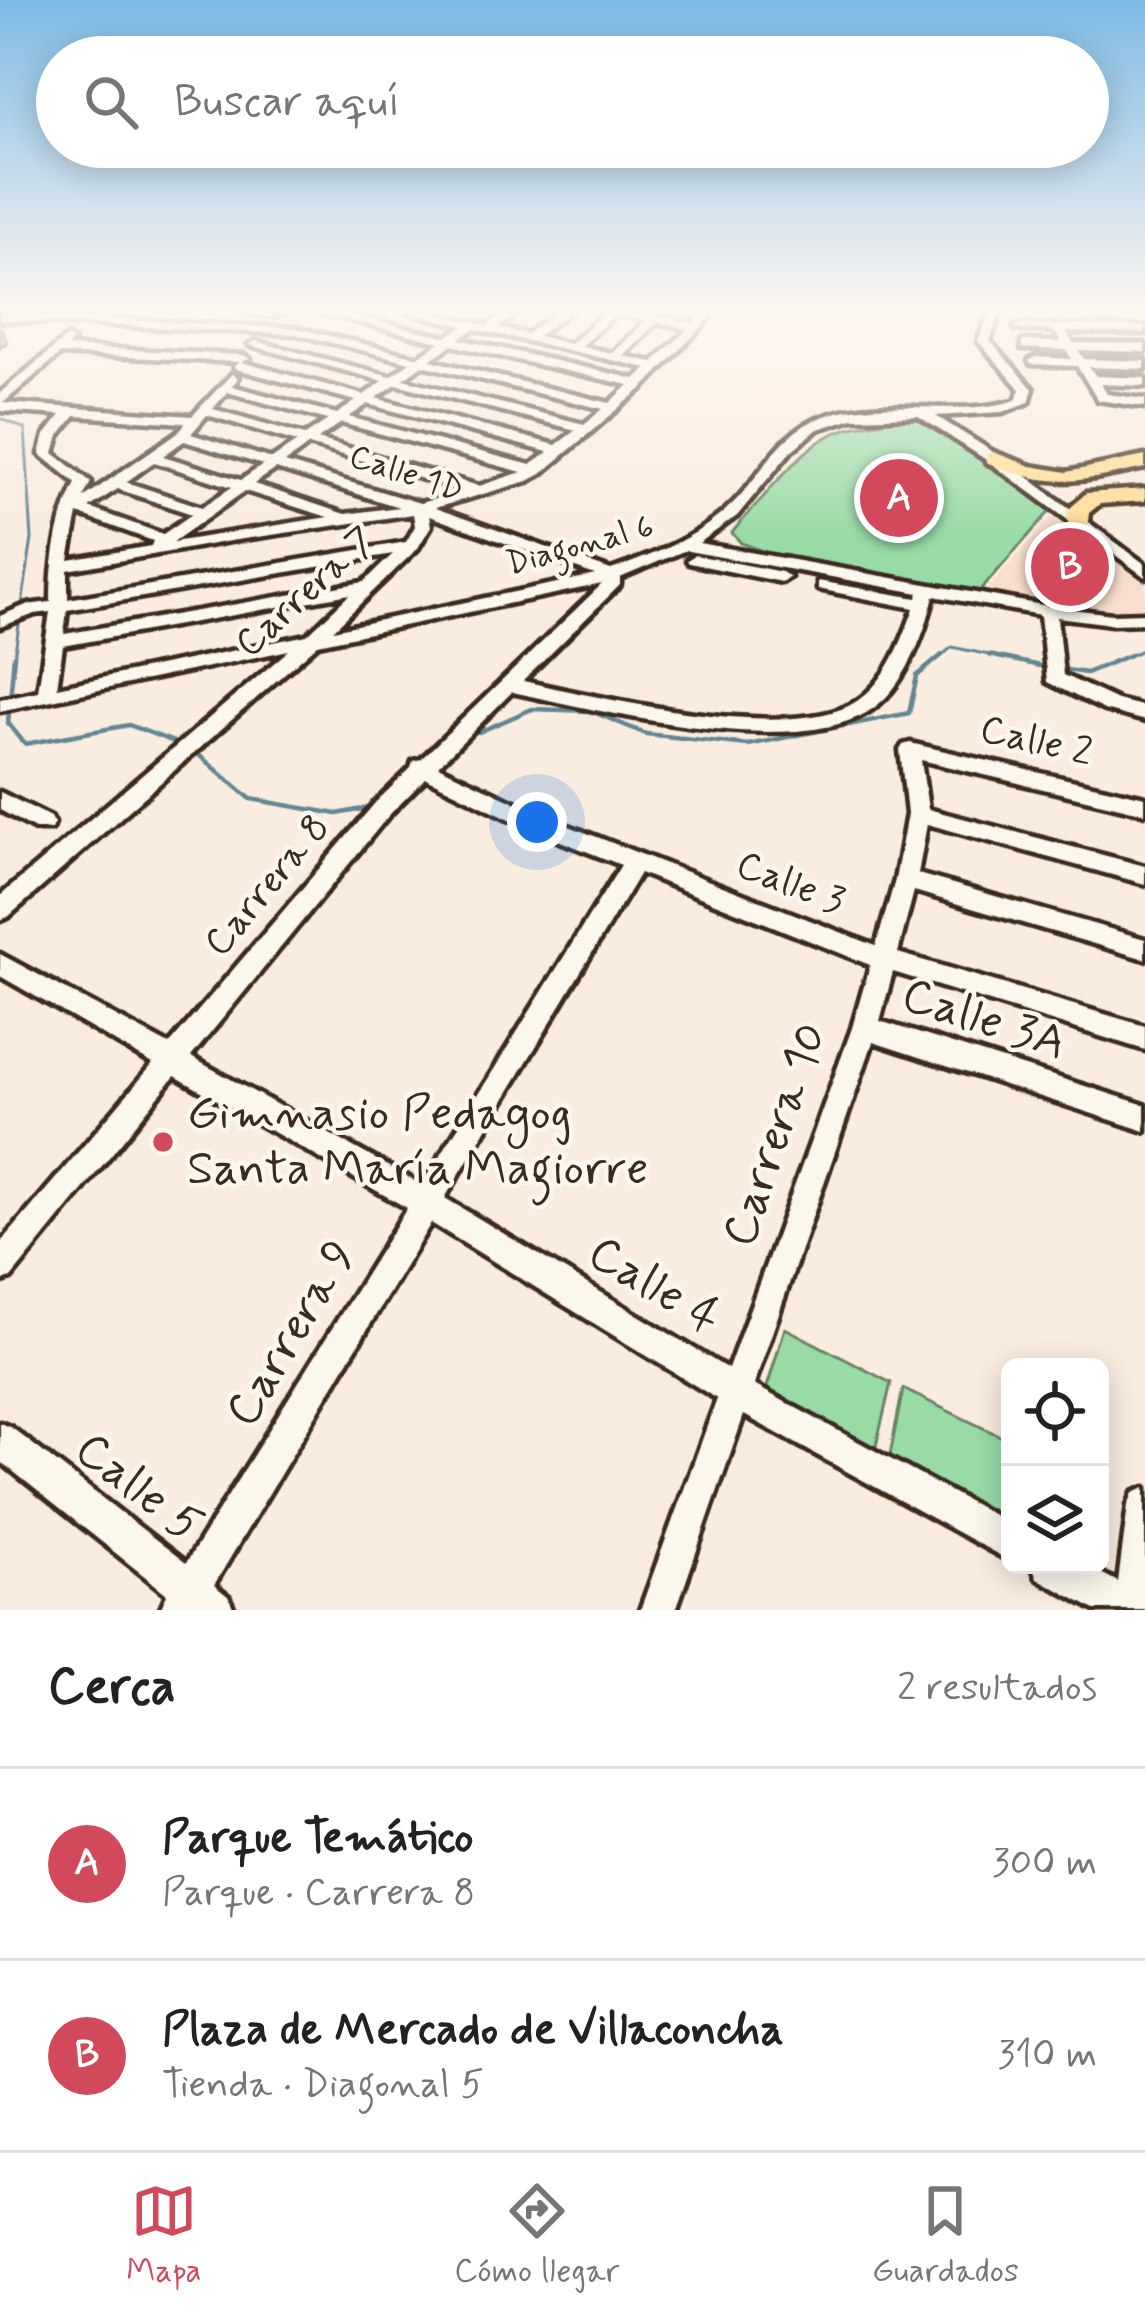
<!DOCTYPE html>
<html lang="es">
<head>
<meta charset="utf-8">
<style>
	:root { --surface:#fff; --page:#f2f2f2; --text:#222; --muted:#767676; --line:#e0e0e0; --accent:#d1495b }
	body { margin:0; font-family:Mynerve,sans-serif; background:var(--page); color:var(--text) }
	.controls { position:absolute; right:36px; bottom:36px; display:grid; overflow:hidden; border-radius:18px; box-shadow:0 6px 30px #0003 }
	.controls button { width:108px; height:108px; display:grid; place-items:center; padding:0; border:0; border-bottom:3px solid var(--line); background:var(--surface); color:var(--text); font:60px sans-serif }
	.you { position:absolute; left:537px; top:822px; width:42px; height:42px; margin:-30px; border:9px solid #fff; border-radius:50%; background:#1a73e8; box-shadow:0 0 0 18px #1a73e833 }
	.badge { display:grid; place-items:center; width:78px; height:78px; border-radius:50%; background:var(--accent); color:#fff; font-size:39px; font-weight:700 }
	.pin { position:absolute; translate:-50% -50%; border:6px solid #fff; box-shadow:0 3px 12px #0006 }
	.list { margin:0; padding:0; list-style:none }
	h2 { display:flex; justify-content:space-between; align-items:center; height:156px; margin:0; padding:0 48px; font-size:51px }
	h2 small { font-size:39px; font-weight:400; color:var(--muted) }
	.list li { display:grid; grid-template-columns:78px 1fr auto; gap:36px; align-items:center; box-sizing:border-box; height:192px; padding:0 48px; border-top:3px solid var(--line) }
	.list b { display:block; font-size:45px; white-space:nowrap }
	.list p { margin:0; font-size:39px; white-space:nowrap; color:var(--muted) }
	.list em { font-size:39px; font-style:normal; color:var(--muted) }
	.icon { flex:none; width:66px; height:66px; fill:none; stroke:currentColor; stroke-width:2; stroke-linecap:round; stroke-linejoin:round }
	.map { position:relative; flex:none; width:1145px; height:1610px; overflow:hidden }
	.search { position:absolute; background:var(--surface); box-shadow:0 6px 30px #0003; left:36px; right:36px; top:36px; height:132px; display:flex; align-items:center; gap:30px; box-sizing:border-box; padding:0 42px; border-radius:66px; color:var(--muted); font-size:45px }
	.sheet { height:540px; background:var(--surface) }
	nav { display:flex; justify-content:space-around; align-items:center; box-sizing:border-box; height:168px; border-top:3px solid var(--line); background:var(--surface); font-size:33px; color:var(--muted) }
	nav a { display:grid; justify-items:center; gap:6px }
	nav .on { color:var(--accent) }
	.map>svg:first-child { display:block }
</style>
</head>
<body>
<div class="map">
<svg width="1145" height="1610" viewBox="0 0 1145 1610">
	<rect width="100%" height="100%" fill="#faecde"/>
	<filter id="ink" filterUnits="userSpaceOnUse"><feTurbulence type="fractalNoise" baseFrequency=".00833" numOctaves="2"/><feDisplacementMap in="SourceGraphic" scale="24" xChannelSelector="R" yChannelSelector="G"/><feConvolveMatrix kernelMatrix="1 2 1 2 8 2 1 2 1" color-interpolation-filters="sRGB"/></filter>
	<g filter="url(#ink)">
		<path fill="#f8dece" d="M 1056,511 L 1145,577 L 1145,613 L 1118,614 L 984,594 Z"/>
		<g fill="#98dba7" stroke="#6a8262" stroke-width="3">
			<path d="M 918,416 L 1051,510 L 979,592 L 771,554 L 741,543 L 732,533 C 744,517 758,504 770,489 C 825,427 837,427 918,416 Z"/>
			<path d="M 785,1328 L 891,1383 L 873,1459 L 764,1397 Z"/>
			<path d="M 903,1389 L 1010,1441 L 1010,1526 L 889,1460 Z"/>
		</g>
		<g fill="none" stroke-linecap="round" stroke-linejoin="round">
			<g stroke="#648693" stroke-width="3">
				<path d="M 0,418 L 25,429 L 32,539 L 14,658"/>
				<path d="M 939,658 L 952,647 L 1003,658"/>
				<path d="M 1123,658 L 1145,649"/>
			</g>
			<g stroke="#648693" stroke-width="4.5">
				<path d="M 14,655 L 8,723 L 25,744 L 129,725 L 179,744"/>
				<path d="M 989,655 L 1049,668"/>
				<path d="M 1060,669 L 1086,673 L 1130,655"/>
				<path d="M 479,732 L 532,709 L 591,711 L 646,734 L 748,745 L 909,713 L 917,676 L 942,655"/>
				<path d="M 194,751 L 251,799 L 337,814 L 373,807"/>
			</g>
			<g stroke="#3b2a1e" stroke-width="9">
				<g id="minor">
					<path d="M 244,311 L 286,311 L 287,312 C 277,318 254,317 244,311 Z"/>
					<path d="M 312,311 L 332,311 L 447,337 L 463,326 L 404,311 L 424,311 L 487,325 L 508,311 L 520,311 L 499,328 L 527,334 L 558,311 L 570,311 L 538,336 L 570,344 L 606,311 L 634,311 L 693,323 L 706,311 L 717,311 L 644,387 L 541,474 L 528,481 L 435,508 L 611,570 C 657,554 705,534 738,498 C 761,473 777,441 807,424 C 870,389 950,421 1016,400 L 1020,389 L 978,341 L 990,311 L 1000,311 L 990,341 L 1033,389 L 1029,402 L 1003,412 L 936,416 L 998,455 L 1145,564 L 1145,577 L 988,461 L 918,416 L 853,418 L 818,429 L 791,451 L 737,516 L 699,543 L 1048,606 L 1112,614 L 1145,613 L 1145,623 L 1112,624 L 1057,617 L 1063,675 L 1117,700 L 1145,707 L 1145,721 L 1104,710 L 1047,682 L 1040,615 L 934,596 C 924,635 905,691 866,713 C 786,758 601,711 512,692 L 438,766 L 551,819 L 876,946 L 895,880 L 907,814 L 900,750 L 903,745 L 910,743 L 1145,797 L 1145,813 L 921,760 L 928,809 L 1145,866 L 1145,884 L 927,824 L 918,874 L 1145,939 L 1145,959 L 914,891 L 898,953 L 1145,1026 L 1145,1050 L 893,972 L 880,1021 L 1145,1105 L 1145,1131 L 873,1042 L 754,1385 L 1010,1524 L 1010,1561 L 744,1415 L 676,1610 L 640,1610 L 717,1399 L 431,1223 L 214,1585 L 229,1597 L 234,1610 L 160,1610 L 167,1594 L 0,1461 L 0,1423 L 12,1428 L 186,1563 L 407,1208 L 175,1076 L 11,1278 L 0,1282 L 0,1244 L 153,1064 L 0,976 L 0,954 L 169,1045 L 375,803 L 411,768 L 413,761 L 421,759 L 602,584 L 318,644 L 8,917 L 0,920 L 0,896 L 289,650 L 0,711 L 0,699 L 38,691 L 50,612 L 35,614 L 0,627 L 0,616 L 26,605 L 51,602 C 51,560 57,521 76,483 L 40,454 L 45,435 L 61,415 L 0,411 L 0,393 L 67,337 L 73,341 L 67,347 L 244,355 L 250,359 L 241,362 L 364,395 L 383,381 L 249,345 L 255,341 L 391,376 L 410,362 L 296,334 L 0,320 L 0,314 L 296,328 L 418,357 L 440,342 ZM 616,314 L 647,320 L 612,353 L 581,346 ZM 658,322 L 688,329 L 653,362 L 623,356 ZM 474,329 L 647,368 L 635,379 L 459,339 ZM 451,345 L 629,385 L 610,403 L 430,360 ZM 60,354 L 240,362 L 234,366 L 236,369 L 356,401 L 337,414 L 232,386 L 238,378 L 232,374 L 192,416 L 3,403 ZM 422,365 L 603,409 L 584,424 L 403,379 ZM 396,384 L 576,430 L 556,445 L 376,398 ZM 227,392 L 328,420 L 305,435 L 213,409 ZM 368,404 L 548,452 L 531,465 L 349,417 ZM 207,415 L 297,442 L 272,459 L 191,434 ZM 75,416 L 186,423 L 177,433 L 83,498 L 91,482 L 54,453 L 59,436 ZM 341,423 L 522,472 L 479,486 L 318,439 ZM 184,441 L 263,465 L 241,480 L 163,456 ZM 309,445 L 463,491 L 420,503 L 285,463 ZM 154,462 L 232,487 L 202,507 L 126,482 ZM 276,469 L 399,507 L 345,514 L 254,484 ZM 117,489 L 192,514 L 163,534 L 89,508 ZM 245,491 L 328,517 L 173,542 ZM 78,514 L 153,541 L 151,546 L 69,560 ZM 413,514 L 415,526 L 406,542 L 68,599 L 68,570 L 230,541 ZM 429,516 L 595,575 L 333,630 L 418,548 L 431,526 ZM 686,550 L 688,551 L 919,593 L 917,598 L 818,581 L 818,589 L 914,608 C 902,641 888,680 857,701 C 793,744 598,697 523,681 L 620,585 L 620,578 ZM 393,554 L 364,582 L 64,634 L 67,610 ZM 350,594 L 307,635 L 57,687 L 63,646 ZM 426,778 L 535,831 L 621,865 L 422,1185 L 191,1057 L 389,815 ZM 640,873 L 870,965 L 852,1028 L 728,1369 L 445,1198 Z"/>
					<path d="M 1020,324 L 1145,327 L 1145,333 L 1066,332 L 1073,343 L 1145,344 L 1145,352 L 1078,350 L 1084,359 L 1145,361 L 1145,369 L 1089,367 L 1096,376 L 1145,378 L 1145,386 L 1101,384 L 1107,394 L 1145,399 L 1145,407 L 1098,400 L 1077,366 L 1031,364 L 1029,361 L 1035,357 L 1072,359 L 1066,350 L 1022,348 L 1022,342 L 1026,341 L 1061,342 L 1054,331 L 1016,329 L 1014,327 Z"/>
					<path d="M 695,555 L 782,572 L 790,577 L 782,582 L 689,563 L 687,560 Z"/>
					<path d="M 0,792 L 51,817 L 54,823 L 51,829 L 35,829 L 0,810 Z"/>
					<path d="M 1145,1488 L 1145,1610 L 1095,1610 L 1037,1578 L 1032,1565 L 1086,1565 L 1118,1582 L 1128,1505 L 1133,1493 Z"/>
				</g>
			</g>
			<g stroke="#3b2a1e" stroke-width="9">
				<g id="highway">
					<path d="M 993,452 L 1031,466 L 1067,472 L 1145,456 L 1145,468 C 1078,482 1052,490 986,462 L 986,454 Z"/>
					<path d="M 1145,489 L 1145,501 L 1100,504 L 1089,513 L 1087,528 L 1079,530 L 1068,523 L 1067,511 L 1086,493 Z"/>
				</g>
			</g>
			<use href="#minor" fill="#fbf7ec" fill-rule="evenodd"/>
			<use href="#highway" fill="#fedd96" fill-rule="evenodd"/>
		</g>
		<path fill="#ac8676" stroke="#3b2a1e" stroke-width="3" d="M 0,326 L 7,342 L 0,348 Z"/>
	</g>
	<linearGradient id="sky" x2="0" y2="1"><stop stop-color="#7ebae5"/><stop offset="0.58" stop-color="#fdf6f0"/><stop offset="1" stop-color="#fdf6f0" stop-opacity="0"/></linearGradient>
	<rect width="1145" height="536" fill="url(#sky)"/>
	<circle fill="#d1495b" stroke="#fbf7ec" stroke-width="4.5" cx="163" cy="1142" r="12"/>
	<g text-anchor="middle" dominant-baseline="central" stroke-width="9" stroke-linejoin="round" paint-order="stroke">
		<g font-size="33" fill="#3b2a1e" stroke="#fbf7ec">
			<text transform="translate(406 474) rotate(18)">Calle 1D</text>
			<text transform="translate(580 546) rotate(-15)">Diagonal 6</text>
		</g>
		<g font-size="39" fill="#3b2a1e" stroke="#fbf7ec">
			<text transform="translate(306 593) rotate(-42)">Carrera 7</text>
			<text transform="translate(1036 742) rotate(13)">Calle 2</text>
			<text transform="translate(790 884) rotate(21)">Calle 3</text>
			<text transform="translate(268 886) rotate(-50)">Carrera 8</text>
		</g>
		<g font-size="48" fill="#3b2a1e" stroke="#fbf7ec">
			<text transform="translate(984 1020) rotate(18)">Calle 3A</text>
			<text transform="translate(776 1135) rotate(-71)">Carrera 10</text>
			<text transform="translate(654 1286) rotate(31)">Calle 4</text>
			<text transform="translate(292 1334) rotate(-59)">Carrera 9</text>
			<text transform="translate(138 1488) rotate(38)">Calle 5</text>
		</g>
		<g font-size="48" fill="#3b2a1e" stroke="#fbf7ec" text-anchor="start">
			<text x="187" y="1114">Gimnasio Pedagog<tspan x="187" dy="55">Santa María Magiorre</tspan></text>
		</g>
	</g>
</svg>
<div class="controls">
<button><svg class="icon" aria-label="locate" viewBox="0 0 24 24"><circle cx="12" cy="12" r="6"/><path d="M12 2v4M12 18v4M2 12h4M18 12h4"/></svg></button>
<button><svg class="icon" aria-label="layers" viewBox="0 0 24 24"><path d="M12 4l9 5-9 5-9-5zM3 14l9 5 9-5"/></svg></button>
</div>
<div class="you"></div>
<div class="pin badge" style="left:899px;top:498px">A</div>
<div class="pin badge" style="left:1070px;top:567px">B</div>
<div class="search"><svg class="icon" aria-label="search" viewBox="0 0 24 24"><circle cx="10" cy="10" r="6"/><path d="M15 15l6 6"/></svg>Buscar aquí</div>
</div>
<section class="sheet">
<h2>Cerca<small>2 resultados</small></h2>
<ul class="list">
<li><span class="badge">A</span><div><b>Parque Temático</b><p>Parque · Carrera 8</p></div><em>300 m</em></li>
<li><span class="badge">B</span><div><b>Plaza de Mercado de Villaconcha</b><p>Tienda · Diagonal 5</p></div><em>310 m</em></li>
</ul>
</section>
<nav>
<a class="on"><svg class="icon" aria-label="map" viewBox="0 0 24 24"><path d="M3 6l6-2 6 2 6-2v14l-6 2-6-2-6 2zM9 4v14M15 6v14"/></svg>Mapa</a>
<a><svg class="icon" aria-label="directions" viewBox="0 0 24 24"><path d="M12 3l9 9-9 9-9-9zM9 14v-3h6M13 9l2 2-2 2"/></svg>Cómo llegar</a>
<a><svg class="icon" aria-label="saved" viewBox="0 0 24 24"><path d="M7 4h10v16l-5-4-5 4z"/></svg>Guardados</a>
</nav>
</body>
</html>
